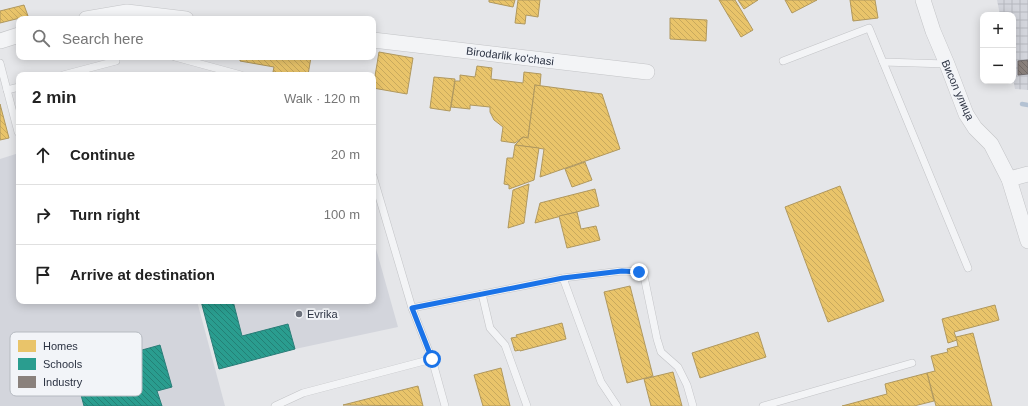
<!DOCTYPE html>
<html lang="en">
<head>
<meta charset="utf-8">
<style>
	:root { --surface:#fff; --page:#f2f2f2; --text:#222; --muted:#767676; --line:#e0e0e0 }
	body { margin:0; font-family:Helvetica,sans-serif; background:var(--page); color:var(--text) }
	.controls { position:absolute; right:12px; top:12px; display:grid; overflow:hidden; border-radius:8px; box-shadow:0 2px 10px #0003 }
	.controls button { width:36px; height:36px; display:grid; place-items:center; padding:0; border:0; border-bottom:1px solid var(--line); background:var(--surface); color:var(--text); font:20px sans-serif }
	.stop { position:absolute; width:12px; height:12px; margin:-9px; border:3px solid #1a73e8; border-radius:50%; background:#fff }
	.stop.end { background:#1a73e8; border-color:#fff; box-shadow:0 1px 4px #0008 }
	.list { margin:0; padding:0; list-style:none }
	h2 { display:flex; justify-content:space-between; align-items:center; height:52px; margin:0; padding:0 16px; font-size:17px }
	h2 small { font-size:13px; font-weight:400; color:var(--muted) }
	.list li { display:grid; grid-template-columns:26px 1fr auto; gap:12px; align-items:center; box-sizing:border-box; height:60px; padding:0 16px; border-top:1px solid var(--line) }
	.list b { display:block; font-size:15px; white-space:nowrap }
	.list em { font-size:13px; font-style:normal; color:var(--muted) }
	.icon { flex:none; width:22px; height:22px; fill:none; stroke:currentColor; stroke-width:2; stroke-linecap:round; stroke-linejoin:round }
	.map { position:relative; flex:none; width:1028px; height:406px; overflow:hidden }
	.search { position:absolute; background:var(--surface); box-shadow:0 2px 10px #0003; left:16px; top:16px; width:360px; height:44px; display:flex; align-items:center; gap:10px; box-sizing:border-box; padding:0 14px; border-radius:8px; color:var(--muted); font-size:15px }
	.panel { position:absolute; background:var(--surface); box-shadow:0 2px 10px #0003; left:16px; top:72px; width:360px; height:232px; border-radius:8px }
	.map>svg:first-child { display:block }
</style>
</head>
<body>
<div class="map">
<svg width="1028" height="406" viewBox="0 0 1028 406">
	<defs>
		<pattern id="industrial-grid" width="8" height="8" patternUnits="userSpaceOnUse"><rect width="8" height="8" fill="#d3d5dc"/><path d="M0 4h8M4 0v8" fill="none" stroke="#b5b7be"/></pattern>
		<pattern id="homes-back-hatch" width="6" height="6" patternUnits="userSpaceOnUse"><rect width="6" height="6" fill="#e9c46a"/><path d="M-1 5l2 2M0 0l6 6M5-1l2 2" fill="none" stroke="#c8a95d"/></pattern>
		<pattern id="schools-back-hatch" width="6" height="6" patternUnits="userSpaceOnUse"><rect width="6" height="6" fill="#2a9d8f"/><path d="M-1 5l2 2M0 0l6 6M5-1l2 2" fill="none" stroke="#248176"/></pattern>
		<pattern id="industry-back-hatch" width="6" height="6" patternUnits="userSpaceOnUse"><rect width="6" height="6" fill="#8a817c"/><path d="M-1 5l2 2M0 0l6 6M5-1l2 2" fill="none" stroke="#716a67"/></pattern>
	</defs>
	<rect width="100%" height="100%" fill="#e5e6e9"/>
	<g fill="#d3d5dc">
		<path d="M 19,153 L 19,301 L 197,301 L 225,406 L 0,406 L 0,159 Z"/>
		<path d="M 373,238 L 398,327 L 295,349 L 219,369 L 201,301 L 373,301 Z"/>
	</g>
	<path fill="url(#industrial-grid)" d="M 997,0 L 1028,0 L 1028,90 L 1015,89 L 1013,78 L 1013,15 L 1000,15 Z"/>
	<g fill="url(#homes-back-hatch)" stroke="#b0985e">
		<path d="M 489,0 L 515,0 L 513,7 L 489,2 Z"/>
		<path d="M 518,0 L 540,0 L 538,17 L 526,15 L 525,24 L 515,23 Z"/>
		<path d="M 719,0 L 735,0 L 753,30 L 741,37 Z"/>
		<path d="M 738,0 L 758,0 L 744,9 Z"/>
		<path d="M 785,0 L 817,0 L 792,13 Z"/>
		<path d="M 850,0 L 875,0 L 878,18 L 853,21 Z"/>
		<path d="M 24,5 L 28,16 L 0,23 L 0,11 Z"/>
		<path d="M 670,18 L 707,20 L 706,41 L 670,39 Z"/>
		<path d="M 379,52 L 413,58 L 407,94 L 373,88 Z"/>
		<path d="M 240,57 L 311,57 L 308,75 L 294,75 L 273,72 L 274,67 L 240,61 Z"/>
		<path d="M 477,66 L 492,68 L 491,79 L 523,83 L 524,72 L 541,74 L 540,86 L 535,85 L 528,138 L 523,137 L 515,143 L 501,141 L 503,127 L 494,120 L 490,112 L 490,107 L 470,105 L 470,109 L 451,107 L 455,81 L 460,81 L 460,75 L 475,77 Z"/>
		<path d="M 434,77 L 455,79 L 450,111 L 430,108 Z"/>
		<path d="M 535,85 L 602,94 L 620,149 L 540,177 L 544,149 L 515,145 L 523,137 L 528,138 Z"/>
		<path d="M 0,104 L 9,138 L 0,140 Z"/>
		<path d="M 515,145 L 539,148 L 534,180 L 509,189 L 509,185 L 504,184 L 507,158 L 513,158 Z"/>
		<path d="M 585,162 L 592,180 L 572,187 L 565,169 Z"/>
		<path d="M 529,184 L 524,223 L 508,228 L 513,190 Z"/>
		<path d="M 840,186 L 884,301 L 828,322 L 785,207 Z"/>
		<path d="M 595,189 L 599,206 L 535,223 L 540,203 Z"/>
		<path d="M 577,212 L 581,229 L 596,226 L 600,240 L 567,248 L 559,216 Z"/>
		<path d="M 630,286 L 653,376 L 627,383 L 604,292 Z"/>
		<path d="M 995,305 L 999,320 L 954,332 L 957,340 L 948,343 L 942,319 Z"/>
		<path d="M 562,323 L 566,339 L 520,351 L 520,350 L 515,351 L 511,338 L 517,337 L 516,335 Z"/>
		<path d="M 758,332 L 766,357 L 700,378 L 692,353 Z"/>
		<path d="M 973,333 L 992,406 L 936,406 L 927,373 L 935,371 L 931,356 L 948,352 L 947,349 L 958,346 L 956,337 Z"/>
		<path d="M 501,368 L 510,406 L 483,406 L 474,375 Z"/>
		<path d="M 673,372 L 682,406 L 651,406 L 644,379 Z"/>
		<path d="M 927,373 L 934,401 L 914,406 L 842,406 L 887,394 L 885,384 Z"/>
		<path d="M 418,386 L 423,406 L 343,405 Z"/>
	</g>
	<g fill="url(#schools-back-hatch)" stroke="#2a7d78">
		<path d="M 201,301 L 233,301 L 242,336 L 288,324 L 295,349 L 219,369 Z"/>
		<path d="M 160,345 L 172,387 L 157,391 L 162,406 L 84,406 L 74,369 Z"/>
	</g>
	<path fill="url(#industry-back-hatch)" stroke="#6e696b" d="M 1028,60 L 1028,74 L 1018,75 L 1018,61 Z"/>
	<g fill="none" stroke-linecap="round" stroke-linejoin="round">
		<path stroke="#b4c2d3" stroke-width="4.5" d="M 1022,104 L 1028,105"/>
		<g stroke="#c3c4c7" stroke-width="8">
			<g id="service">
				<path d="M 175,57 L 241,75"/>
				<path d="M 783,61 L 869,28 L 883,62 L 947,64"/>
				<path d="M 883,62 L 968,268"/>
				<path d="M 0,63 L 18,132"/>
				<path d="M 63,75 L 116,61"/>
				<path d="M 7,90 L 19,87"/>
				<path d="M 373,176 L 412,308 L 432,359 L 445,406"/>
				<path d="M 563,278 L 601,382 L 617,406"/>
				<path d="M 482,294 L 490,328 L 505,345 L 527,406"/>
				<path d="M 412,308 L 563,278 L 622,271 L 639,272 L 644,276 L 657,339 L 661,352 L 678,367 L 687,385 L 693,406"/>
				<path d="M 275,406 L 303,393 L 432,359"/>
				<path d="M 763,406 L 912,363"/>
			</g>
		</g>
		<g stroke="#c3c4c7" stroke-width="16">
			<g id="minor">
				<path d="M 923,0 L 933,31 L 947,64 L 966,114 L 975,128 L 991,144 L 1009,179 L 1028,241"/>
				<path d="M 86,19 L 127,12 L 186,19"/>
				<path d="M 373,40 L 647,72"/>
				<path d="M 0,41 L 19,35"/>
				<path d="M 1009,179 L 1028,174"/>
			</g>
		</g>
		<use href="#service" stroke="#f3f4f6" stroke-width="7"/>
		<use href="#minor" stroke="#f3f4f6" stroke-width="15"/>
	</g>
	<g fill="none" stroke-linecap="round" stroke-linejoin="round">
		<path stroke="#1a73e8" stroke-width="5" d="M 432,359 L 412,308 L 563,278 L 622,271 L 639,272"/>
	</g>
	<circle fill="#6c717c" stroke="#f2f4f8" stroke-width="1.5" cx="299" cy="314" r="4"/>
	<g text-anchor="middle" dominant-baseline="central" stroke-width="4" stroke-linejoin="round" paint-order="stroke">
		<g font-size="11" fill="#2b3242" stroke="#f2f4f8">
			<text transform="translate(510 56) rotate(7)">Birodarlik ko'chasi</text>
			<text transform="translate(958 90) rotate(66)">Висол улица</text>
		</g>
		<g font-size="11" fill="#2b3242" stroke="#f2f4f8" text-anchor="start">
			<text x="307" y="314">Evrika</text>
		</g>
	</g>
	<rect x="10" y="332" width="132" height="64" rx="6" fill="#f2f4f8" stroke="#b6bac1" stroke-width="1"/>
	<rect x="18" y="340" width="18" height="12" fill="#e9c46a"/>
	<rect x="18" y="358" width="18" height="12" fill="#2a9d8f"/>
	<rect x="18" y="376" width="18" height="12" fill="#8a817c"/>
	<g font-size="11" fill="#2b3242">
		<text x="43" y="350">Homes</text>
		<text x="43" y="368">Schools</text>
		<text x="43" y="386">Industry</text>
	</g>
</svg>
<div class="controls">
<button>+</button>
<button>−</button>
</div>
<div class="stop" style="left:432px;top:359px"></div>
<div class="stop end" style="left:639px;top:272px"></div>
<div class="search"><svg class="icon" aria-label="search" viewBox="0 0 24 24"><circle cx="10" cy="10" r="6"/><path d="M15 15l6 6"/></svg>Search here</div>
<section class="panel">
<h2>2 min<small>Walk · 120 m</small></h2>
<ul class="list">
<li><svg class="icon" aria-label="ahead" viewBox="0 0 24 24"><path d="M12 20V5M6 11l6-6 6 6"/></svg><div><b>Continue</b></div><em>20 m</em></li>
<li><svg class="icon" aria-label="right" viewBox="0 0 24 24"><path d="M7 20v-9h11M14 6l5 5-5 5"/></svg><div><b>Turn right</b></div><em>100 m</em></li>
<li><svg class="icon" aria-label="arrive" viewBox="0 0 24 24"><path d="M6 21V4h12l-3 4 3 4H6"/></svg><div><b>Arrive at destination</b></div></li>
</ul>
</section>
</div>
</body>
</html>
